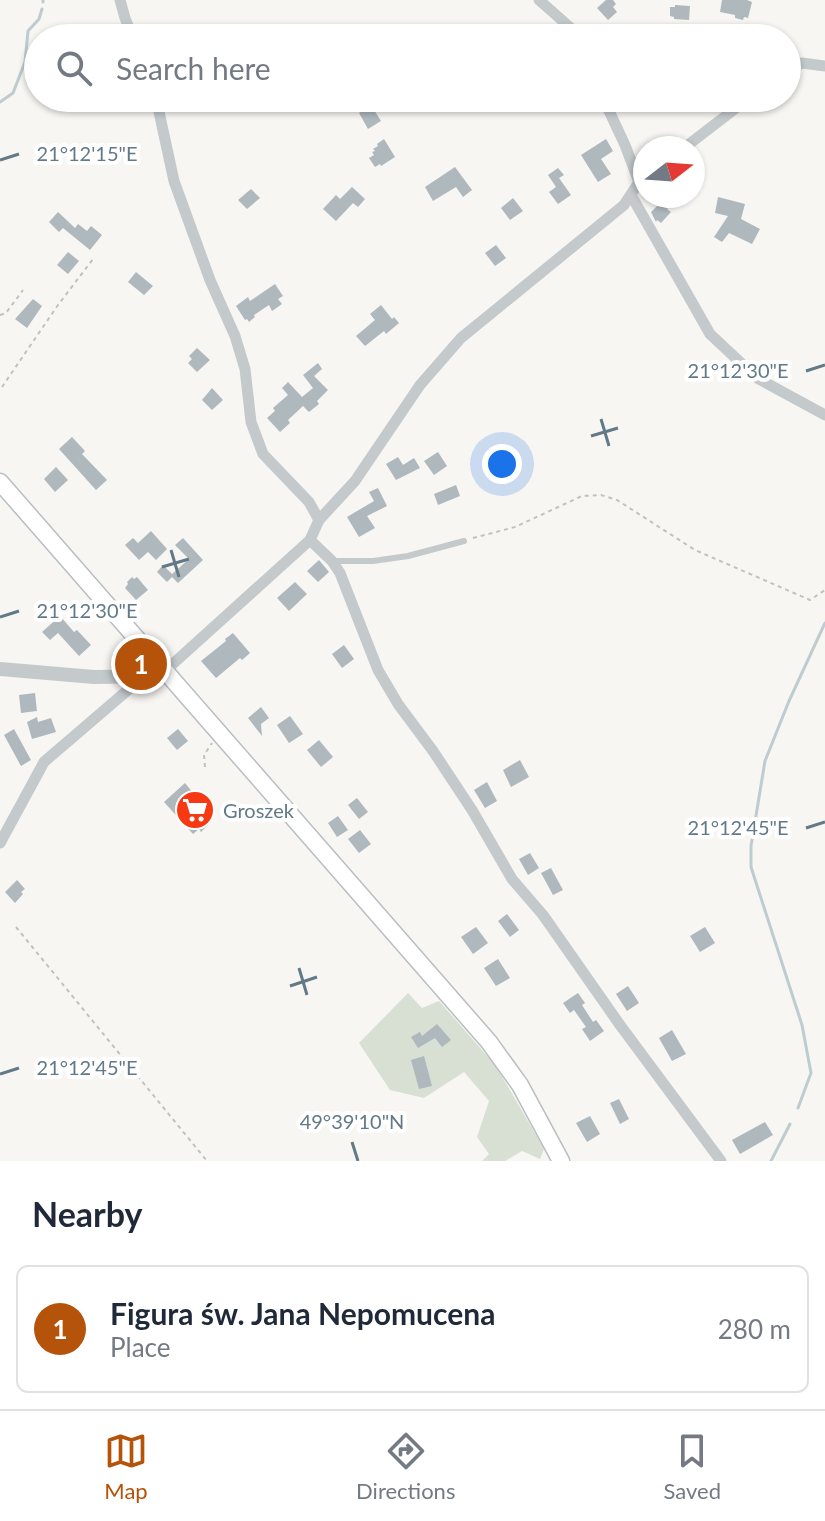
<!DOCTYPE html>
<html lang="en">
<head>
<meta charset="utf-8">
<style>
	:root { --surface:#fff; --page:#f2f2f3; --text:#1f2937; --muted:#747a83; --line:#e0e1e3; --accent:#b45309 }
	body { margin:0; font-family:Lato,sans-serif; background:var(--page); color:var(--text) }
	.compass { position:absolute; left:633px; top:136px; width:72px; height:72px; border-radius:50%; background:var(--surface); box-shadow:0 2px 6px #0004; rotate:73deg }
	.you { position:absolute; left:502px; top:464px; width:28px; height:28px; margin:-20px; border:6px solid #fff; border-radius:50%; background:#1a73e8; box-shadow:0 0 0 12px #1a73e833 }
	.badge { display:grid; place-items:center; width:52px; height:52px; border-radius:50%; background:var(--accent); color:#fff; font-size:26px; font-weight:700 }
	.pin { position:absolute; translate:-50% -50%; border:4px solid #fff; box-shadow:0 2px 8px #0006 }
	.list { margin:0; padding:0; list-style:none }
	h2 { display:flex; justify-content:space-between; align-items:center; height:104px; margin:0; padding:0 32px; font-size:34px }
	h2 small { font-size:26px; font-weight:400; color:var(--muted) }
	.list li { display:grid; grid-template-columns:52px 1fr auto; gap:24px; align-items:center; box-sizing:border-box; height:128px; margin:0 16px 16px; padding:0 16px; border:2px solid var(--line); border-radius:12px }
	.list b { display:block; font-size:30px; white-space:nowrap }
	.list p { margin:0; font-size:26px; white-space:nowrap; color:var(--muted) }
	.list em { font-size:26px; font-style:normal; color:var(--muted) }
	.icon { flex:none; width:44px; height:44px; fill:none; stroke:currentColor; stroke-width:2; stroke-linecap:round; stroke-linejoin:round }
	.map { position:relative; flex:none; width:825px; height:1161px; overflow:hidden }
	.search { position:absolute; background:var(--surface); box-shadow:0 2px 6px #0004; left:24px; right:24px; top:24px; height:88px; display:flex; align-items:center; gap:20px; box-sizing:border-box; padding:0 28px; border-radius:44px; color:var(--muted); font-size:30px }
	.sheet { height:248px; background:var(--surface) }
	nav { display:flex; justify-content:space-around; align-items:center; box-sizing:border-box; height:112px; border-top:2px solid var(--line); background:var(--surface); font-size:22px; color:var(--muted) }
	nav a { display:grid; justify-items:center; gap:4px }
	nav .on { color:var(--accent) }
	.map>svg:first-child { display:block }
</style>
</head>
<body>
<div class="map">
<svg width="825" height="1161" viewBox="0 0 825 1161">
	<rect width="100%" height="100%" fill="#f7f6f3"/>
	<path fill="#d8dfd3" d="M 408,993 L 422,1008 L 439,1001 L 496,1066 L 544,1149 L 540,1159 L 522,1151 L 505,1161 L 482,1161 L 489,1154 L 477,1137 L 489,1101 L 464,1072 L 424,1098 L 390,1090 L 359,1043 Z"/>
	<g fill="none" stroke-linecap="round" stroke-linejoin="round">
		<g stroke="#beccd0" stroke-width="3">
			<path d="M 43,2 L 43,0"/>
			<path d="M 0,102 L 13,93 L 25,62 L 28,31 L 39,19 L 42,9"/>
			<path d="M 798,1108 L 811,1073 L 802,1025 L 751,867 L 751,846 L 765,761 L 789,701 L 825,623"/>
			<path d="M 771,1161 L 790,1124"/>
		</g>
	</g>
	<g fill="#aeb8bd">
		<path d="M 606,0 L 613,0 L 616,4 L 613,7 L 617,12 L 608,20 L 597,8 Z"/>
		<path d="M 722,0 L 747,0 L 752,2 L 748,18 L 744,17 L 743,20 L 735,18 L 735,15 L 720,12 Z"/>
		<path d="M 675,5 L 690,6 L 689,20 L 674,19 L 674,17 L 670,16 L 670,7 L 675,7 Z"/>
		<path d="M 371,105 L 381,121 L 368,129 L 359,113 Z"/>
		<path d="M 384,139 L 395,157 L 381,166 L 380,164 L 375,167 L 369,158 L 374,155 L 372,152 L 375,151 L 373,149 L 378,146 L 377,144 Z"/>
		<path d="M 606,139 L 613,151 L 601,159 L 611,174 L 598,182 L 581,155 Z"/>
		<path d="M 455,167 L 472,190 L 463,197 L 456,187 L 433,201 L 425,187 Z"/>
		<path d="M 558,168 L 564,175 L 559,178 L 571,195 L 558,204 L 549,192 L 556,187 L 548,175 Z"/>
		<path d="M 352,187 L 365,199 L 358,207 L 353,203 L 336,221 L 323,209 L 336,195 L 340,199 Z"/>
		<path d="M 251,189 L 260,198 L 247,209 L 238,200 Z"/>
		<path d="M 718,197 L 745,204 L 741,219 L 760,229 L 752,244 L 729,233 L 722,242 L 714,237 L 728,216 L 715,213 Z"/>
		<path d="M 513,198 L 523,211 L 510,220 L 501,208 Z"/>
		<path d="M 663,200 L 670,206 L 667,209 L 671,212 L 661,223 L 657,220 L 656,222 L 651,212 Z"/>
		<path d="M 58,212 L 75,228 L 78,224 L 87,231 L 91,226 L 102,235 L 90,250 L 63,228 L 59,232 L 49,222 Z"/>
		<path d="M 496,245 L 506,258 L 495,266 L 485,253 Z"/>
		<path d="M 68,252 L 79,261 L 68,274 L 57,265 Z"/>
		<path d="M 136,272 L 153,286 L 144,295 L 128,282 Z"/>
		<path d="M 275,284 L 283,296 L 278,299 L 282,304 L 272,311 L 269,305 L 254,315 L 255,317 L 249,322 L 247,319 L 245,320 L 236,306 L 248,297 L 250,301 Z"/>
		<path d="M 33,299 L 42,306 L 27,328 L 15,319 Z"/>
		<path d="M 381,305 L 392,319 L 394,317 L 399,323 L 386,334 L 384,331 L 365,346 L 356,336 L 375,320 L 370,314 Z"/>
		<path d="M 197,348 L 210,360 L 197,372 L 188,363 L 192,359 L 189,356 Z"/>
		<path d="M 318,363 L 322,369 L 314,376 L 328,390 L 317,401 L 319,404 L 309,412 L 303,406 L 288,420 L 290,423 L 280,432 L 267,418 L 275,411 L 273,408 L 288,395 L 282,388 L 288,382 L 302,397 L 313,388 L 303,375 Z"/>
		<path d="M 212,388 L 223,400 L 212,410 L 202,400 Z"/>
		<path d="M 72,437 L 85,451 L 82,454 L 107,480 L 96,490 L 59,449 Z"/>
		<path d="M 438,452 L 447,466 L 434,475 L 424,461 Z"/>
		<path d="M 398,457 L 403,465 L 414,458 L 420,468 L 396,480 L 386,464 Z"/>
		<path d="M 56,467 L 68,480 L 55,492 L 44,479 Z"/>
		<path d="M 456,485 L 460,496 L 438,505 L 434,494 Z"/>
		<path d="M 378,488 L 387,506 L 367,516 L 375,528 L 359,537 L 347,517 L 374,501 L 369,492 Z"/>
		<path d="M 151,531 L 167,549 L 156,560 L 148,552 L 139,560 L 125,545 L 133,538 L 138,543 Z"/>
		<path d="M 183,538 L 203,560 L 178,583 L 172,577 L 167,582 L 157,572 L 163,565 L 172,574 L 189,559 L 175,545 Z"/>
		<path d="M 319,560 L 329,572 L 318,582 L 307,571 Z"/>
		<path d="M 132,577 L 134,579 L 137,577 L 148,590 L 136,600 L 125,588 L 128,584 L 127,582 Z"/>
		<path d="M 295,582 L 307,594 L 289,611 L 277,598 Z"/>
		<path d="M 60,616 L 74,632 L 77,630 L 91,645 L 79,656 L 58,633 L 50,640 L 42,632 Z"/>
		<path d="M 233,633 L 250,653 L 242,660 L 240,658 L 216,678 L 201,661 L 226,641 L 225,639 Z"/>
		<path d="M 344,645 L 354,659 L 342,668 L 332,654 Z"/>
		<path d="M 35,693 L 37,711 L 21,713 L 19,695 Z"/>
		<path d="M 261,707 L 269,718 L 261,724 L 262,736 L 248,718 Z"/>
		<path d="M 290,716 L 303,734 L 289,743 L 277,725 Z"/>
		<path d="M 37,717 L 38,722 L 51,718 L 56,732 L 32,739 L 27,722 Z"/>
		<path d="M 14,729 L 31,760 L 21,766 L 4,735 Z"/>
		<path d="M 178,729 L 188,741 L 177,750 L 167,738 Z"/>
		<path d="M 319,740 L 333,757 L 321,767 L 307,750 Z"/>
		<path d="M 520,760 L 529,777 L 511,787 L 503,770 Z"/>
		<path d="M 487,782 L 497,801 L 485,808 L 474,790 Z"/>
		<path d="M 185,783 L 194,794 L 196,792 L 206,803 L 204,805 L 214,816 L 208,821 L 210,823 L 201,832 L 199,829 L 193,834 L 164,802 Z"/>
		<path d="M 357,798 L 368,812 L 359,819 L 348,805 Z"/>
		<path d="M 338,816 L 348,830 L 337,837 L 328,823 Z"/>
		<path d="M 360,830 L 371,844 L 359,853 L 348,839 Z"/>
		<path d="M 530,853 L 539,868 L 528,875 L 519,859 Z"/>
		<path d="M 551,868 L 563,890 L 553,895 L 541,873 Z"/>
		<path d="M 17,880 L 25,889 L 21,892 L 23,894 L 15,903 L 5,892 Z"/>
		<path d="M 507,914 L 519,930 L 510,937 L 498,921 Z"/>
		<path d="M 476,927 L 488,943 L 473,954 L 461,937 Z"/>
		<path d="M 705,927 L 715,943 L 700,952 L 690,936 Z"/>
		<path d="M 498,959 L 510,978 L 496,986 L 484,968 Z"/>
		<path d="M 628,986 L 639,1003 L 627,1011 L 616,994 Z"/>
		<path d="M 578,993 L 585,1003 L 582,1005 L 593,1022 L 596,1020 L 604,1031 L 590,1041 L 582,1029 L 586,1027 L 574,1010 L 570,1013 L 563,1003 Z"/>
		<path d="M 437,1024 L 451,1040 L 442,1047 L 435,1038 L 418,1048 L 411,1037 L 420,1032 L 422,1036 Z"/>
		<path d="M 672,1030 L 686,1054 L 672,1061 L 659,1038 Z"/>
		<path d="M 424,1056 L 432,1086 L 419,1089 L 411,1060 Z"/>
		<path d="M 619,1099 L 629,1119 L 620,1124 L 610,1103 Z"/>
		<path d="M 590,1116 L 600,1134 L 587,1142 L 576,1123 Z"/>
		<path d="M 765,1122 L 773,1135 L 740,1154 L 732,1140 Z"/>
	</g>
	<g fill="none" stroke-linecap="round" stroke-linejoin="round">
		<g stroke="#b8bec2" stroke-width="19">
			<path id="secondary" d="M 0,482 L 489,1042 L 520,1085 L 561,1161"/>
		</g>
		<g stroke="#bfc2c4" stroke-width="2" stroke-dasharray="4 4" stroke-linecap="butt">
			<path d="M 0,315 L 6,313 L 23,290"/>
			<path d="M 2,387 L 58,305 L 93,259"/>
			<path d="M 473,538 L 515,527 L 582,496 L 601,495 L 617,500 L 695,550 L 810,600 L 825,590"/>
			<path d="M 205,767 L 204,755 L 212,743"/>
			<path d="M 238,805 L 253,812 L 263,814 L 268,809"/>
			<path d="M 16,927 L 207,1161"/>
		</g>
		<path stroke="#c4c9cc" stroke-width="6" d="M 332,561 L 373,561 L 408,556 L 464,541"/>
		<g stroke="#c4c9cc" stroke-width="11">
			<path d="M 120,0 L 125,18 L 133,38"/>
			<path d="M 539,0 L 573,30 L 576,38"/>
			<path d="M 787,70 L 802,63 L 825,66"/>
			<path d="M 156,98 L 174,181 L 210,280 L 235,336 L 245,369 L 251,422 L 263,454 L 309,502 L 319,520"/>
			<path d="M 603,98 L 625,145 L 639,182"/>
			<path d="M 684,148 L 749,98"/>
			<path d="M 631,195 L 710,334 L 757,378 L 825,415"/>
			<path d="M 310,540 L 332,561 L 340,573 L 378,670 L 398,704 L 433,751 L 472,810 L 512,879 L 543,915 L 620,1025 L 721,1161"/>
			<path d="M 165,671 L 310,540 L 319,520 L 355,481 L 420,385 L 461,338 L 624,205 L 639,182 L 645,178"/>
			<path d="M 0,843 L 44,762 L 143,677"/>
		</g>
		<path stroke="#c4c9cc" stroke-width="14" d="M 0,669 L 94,677 L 158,676 L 165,671"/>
		<use href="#secondary" stroke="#fff" stroke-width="16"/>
	</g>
	<path fill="none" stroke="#627987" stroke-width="3" d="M 0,160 L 19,154M 806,371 L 825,365M 601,419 L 609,446M 591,436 L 618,428M 171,550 L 179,577M 162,567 L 189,559M 0,617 L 19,611M 806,828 L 825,822M 299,968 L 307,995M 290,986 L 317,977M 0,1074 L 19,1068M 352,1142 L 358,1161"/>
	<defs>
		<g id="supermarket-disc" transform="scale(2)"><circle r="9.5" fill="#f63813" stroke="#fff"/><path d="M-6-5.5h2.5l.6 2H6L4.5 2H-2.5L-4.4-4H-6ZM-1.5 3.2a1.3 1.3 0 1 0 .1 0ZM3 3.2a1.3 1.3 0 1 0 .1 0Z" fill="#fff"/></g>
	</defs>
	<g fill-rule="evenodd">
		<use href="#supermarket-disc" x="195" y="810"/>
	</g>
	<g text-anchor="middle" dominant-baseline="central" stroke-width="8" stroke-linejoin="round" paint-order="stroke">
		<g font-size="20" fill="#627987" stroke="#fff" text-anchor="start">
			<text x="223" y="810">Groszek</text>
		</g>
	</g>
	<g font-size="20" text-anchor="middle" fill="#627987" stroke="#fff" stroke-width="8" stroke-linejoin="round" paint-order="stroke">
		<text x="87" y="161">21°12'15"E</text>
		<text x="738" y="378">21°12'30"E</text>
		<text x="87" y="618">21°12'30"E</text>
		<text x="738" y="835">21°12'45"E</text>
		<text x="87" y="1075">21°12'45"E</text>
		<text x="352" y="1129">49°39'10"N</text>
	</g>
</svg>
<svg class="compass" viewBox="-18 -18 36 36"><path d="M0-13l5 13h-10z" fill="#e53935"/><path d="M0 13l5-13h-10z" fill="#747a83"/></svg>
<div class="you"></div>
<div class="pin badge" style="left:141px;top:664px">1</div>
<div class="search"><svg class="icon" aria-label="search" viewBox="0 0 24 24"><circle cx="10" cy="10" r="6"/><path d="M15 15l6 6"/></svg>Search here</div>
</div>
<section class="sheet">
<h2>Nearby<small></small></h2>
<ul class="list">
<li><span class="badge">1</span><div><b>Figura św. Jana Nepomucena</b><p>Place</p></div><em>280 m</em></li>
</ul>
</section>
<nav>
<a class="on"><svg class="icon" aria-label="map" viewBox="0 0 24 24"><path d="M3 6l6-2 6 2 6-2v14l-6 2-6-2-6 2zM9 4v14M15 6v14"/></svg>Map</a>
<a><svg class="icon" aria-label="directions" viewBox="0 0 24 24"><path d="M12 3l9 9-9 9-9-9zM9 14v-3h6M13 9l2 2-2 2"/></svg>Directions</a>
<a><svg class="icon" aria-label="saved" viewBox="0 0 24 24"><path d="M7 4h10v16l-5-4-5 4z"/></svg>Saved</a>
</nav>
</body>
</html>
